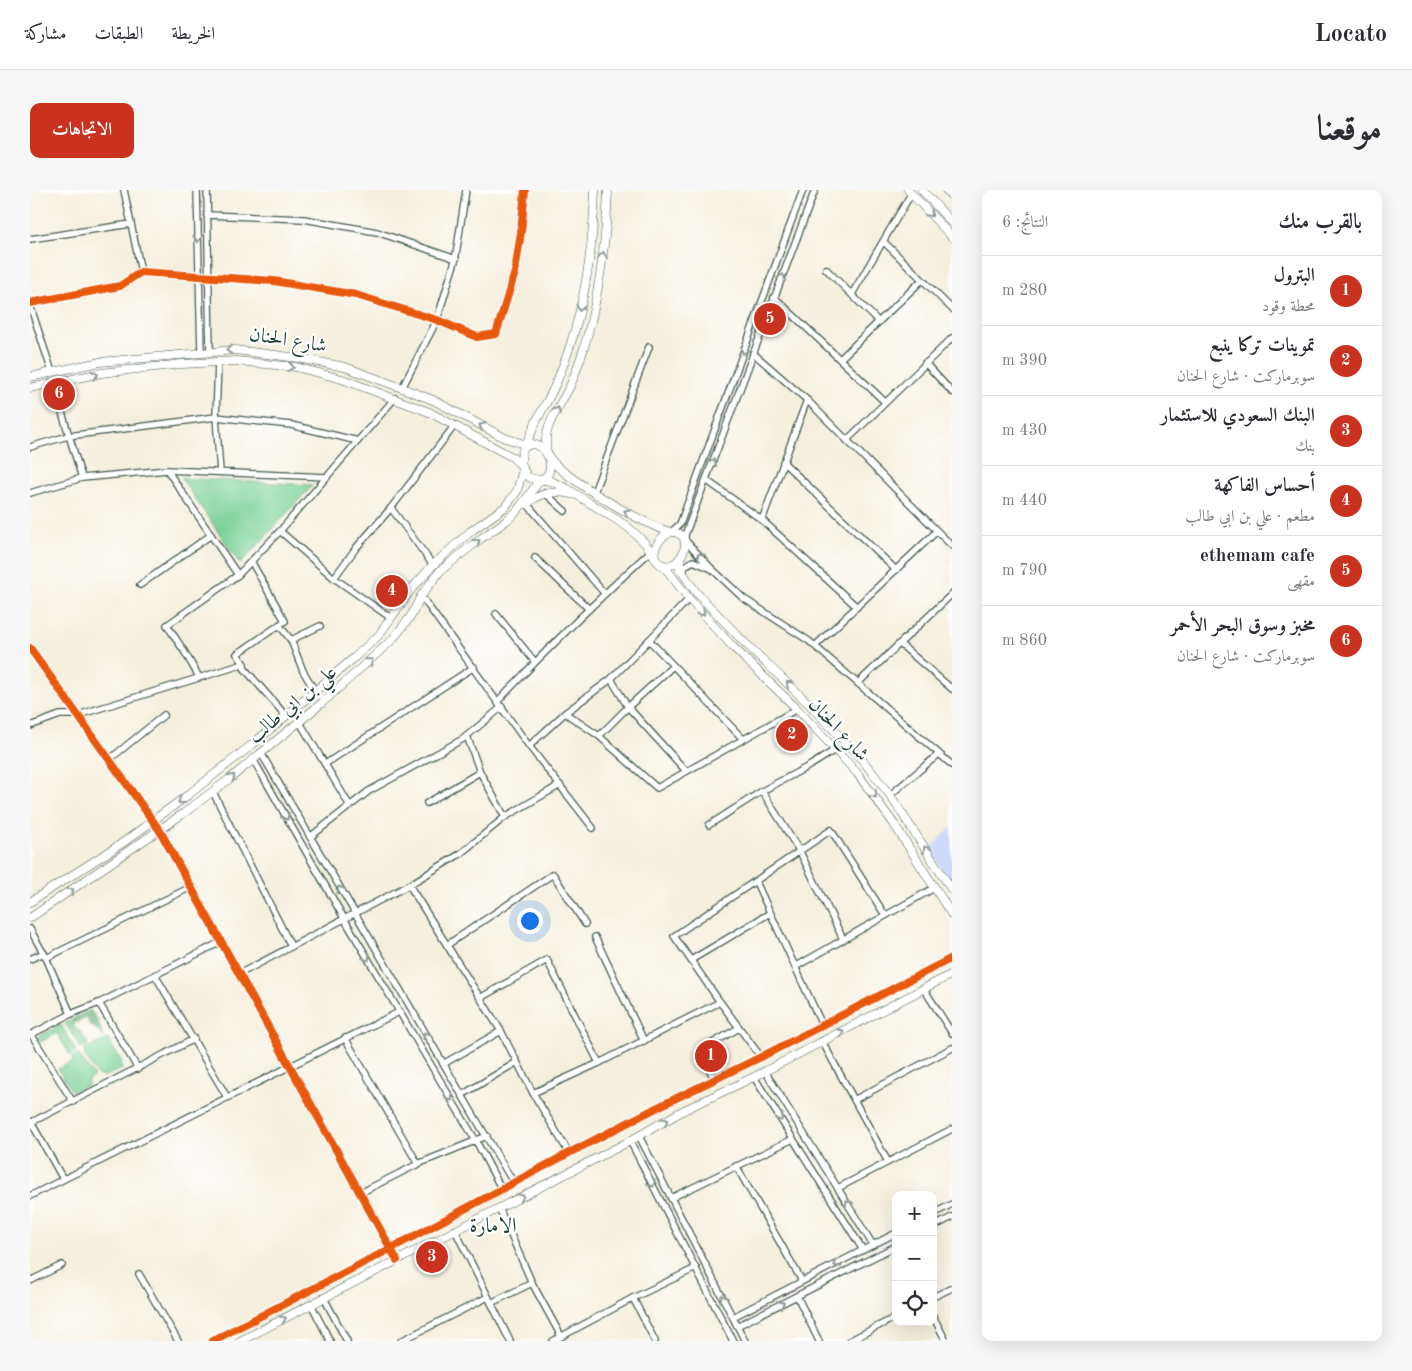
<!DOCTYPE html>
<html lang="ar">
<head>
<meta charset="utf-8">
<style>
	:root { --surface:#fff; --page:#f7f7f7; --text:#2b2b33; --muted:#7c7c81; --line:#e1e1e2; --accent:#c8321e }
	body { margin:0; font-family:"Old Standard TT",Amiri,serif; background:var(--page); color:var(--text); direction:rtl }
	.controls { position:absolute; right:15px; bottom:15px; display:grid; overflow:hidden; border-radius:10px; box-shadow:0 5px 20px #0002 }
	.controls button { width:45px; height:45px; display:grid; place-items:center; padding:0; border:0; border-bottom:1px solid var(--line); background:var(--surface); color:var(--text); font:25px sans-serif }
	.you { position:absolute; left:499px; top:730px; width:18px; height:18px; margin:-12px; border:4px solid #fff; border-radius:50%; background:#1a73e8; box-shadow:0 0 0 8px #1a73e833 }
	.badge { display:grid; place-items:center; width:32px; height:32px; border-radius:50%; background:var(--accent); color:#fff; font-size:16px; font-weight:700 }
	.pin { position:absolute; translate:-50% -50%; border:2px solid #fff; box-shadow:0 1px 5px #0006 }
	.list { margin:0; padding:0; list-style:none }
	h2 { display:flex; justify-content:space-between; align-items:center; height:65px; margin:0; padding:0 20px; font-size:21px }
	h2 small { font-size:16px; font-weight:400; color:var(--muted) }
	.list li { display:grid; grid-template-columns:32px 1fr auto; gap:15px; align-items:center; box-sizing:border-box; height:70px; padding:0 20px; border-top:1px solid var(--line) }
	.list b { display:block; font-size:19px; white-space:nowrap }
	.list p { margin:0; font-size:16px; white-space:nowrap; color:var(--muted) }
	.list em { font-size:16px; font-style:normal; color:var(--muted) }
	.icon { flex:none; width:28px; height:28px; fill:none; stroke:currentColor; stroke-width:2; stroke-linecap:round; stroke-linejoin:round }
	.map { position:relative; flex:none; width:922px; height:1151px; overflow:hidden; direction:ltr; border-radius:10px }
	header { display:flex; align-items:center; gap:30px; box-sizing:border-box; height:70px; padding:0 25px; background:var(--surface); border-bottom:1px solid var(--line) }
	header strong { font-size:24px }
	nav { display:flex; gap:28px; margin-inline-start:auto; font-size:18px }
	.intro { display:flex; align-items:center; justify-content:space-between; box-sizing:border-box; height:120px; padding:0 30px }
	h1 { margin:0; font-size:35px }
	.button { padding:12px 22px; border-radius:10px; background:var(--accent); color:#fff; font-size:18px; font-weight:700 }
	main { display:flex; gap:30px; padding:0 30px }
	aside { flex:1; background:var(--surface); border-radius:10px; box-shadow:0 5px 20px #0002 }
	.map>svg:first-child { display:block }
</style>
</head>
<body>
<header>
<strong>Locato</strong>
<nav><a>الخريطة</a><a>الطبقات</a><a>مشاركة</a></nav>
</header>
<div class="intro"><h1>موقعنا</h1><a class="button">الاتجاهات</a></div>
<main>
<aside>
<h2>بالقرب منك<small>النتائج: 6</small></h2>
<ul class="list">
<li><span class="badge">1</span><div><b>البترول</b><p>محطة وقود</p></div><em>280 m</em></li>
<li><span class="badge">2</span><div><b>تموينات تركا ينبع</b><p>سوبرماركت · شارع الحنان</p></div><em>390 m</em></li>
<li><span class="badge">3</span><div><b>البنك السعودي للاستثمار</b><p>بنك</p></div><em>430 m</em></li>
<li><span class="badge">4</span><div><b>أحساس الفاكهة</b><p>مطعم · علي بن ابي طالب</p></div><em>440 m</em></li>
<li><span class="badge">5</span><div><b>ethemam cafe</b><p>مقهى</p></div><em>790 m</em></li>
<li><span class="badge">6</span><div><b>مخبز وسوق البحر الأحمر</b><p>سوبرماركت · شارع الحنان</p></div><em>860 m</em></li>
</ul>
</aside>
<div class="map">
<svg width="922" height="1151" viewBox="0 0 922 1151">
	<rect width="100%" height="100%" fill="#fff"/>
	<filter id="ink" filterUnits="userSpaceOnUse"><feTurbulence type="fractalNoise" baseFrequency=".02" numOctaves="2"/><feDisplacementMap in="SourceGraphic" scale="10" xChannelSelector="R" yChannelSelector="G"/><feConvolveMatrix kernelMatrix="1 2 1 2 8 2 1 2 1" color-interpolation-filters="sRGB"/></filter>
	<filter id="wash" filterUnits="userSpaceOnUse"><feTurbulence type="fractalNoise" baseFrequency=".0096" numOctaves="4" result="noise"/><feDisplacementMap in="SourceGraphic" scale="20" xChannelSelector="R" yChannelSelector="G"/><feGaussianBlur stdDeviation="1.12" result="paint"/><feColorMatrix in="noise" values="0 0 0 0 0 0 0 0 0 0 0 0 0 0 0 0 0 1.4 0 .05"/><feComposite in="paint" operator="in"/></filter>
	<g filter="url(#wash)">
		<rect width="100%" height="100%" fill="#f5efde"/>
		<path fill="#cfdafa" d="M 922,636 L 922,693 L 899,660 Z"/>
		<g fill="#7bd297" stroke="#4d8866">
			<path d="M 151,288 L 283,295 L 210,374 Z"/>
			<path d="M 42,830 L 46,840 L 50,841 L 58,855 L 51,858 L 35,833 Z"/>
			<path d="M 31,835 L 46,861 L 40,865 L 27,843 L 11,852 L 7,847 Z"/>
			<path d="M 78,849 L 92,872 L 91,876 L 92,879 L 72,887 L 66,884 L 54,864 L 55,859 Z"/>
			<path d="M 48,864 L 64,886 L 58,890 L 58,895 L 42,902 L 28,879 L 43,871 L 42,867 Z"/>
		</g>
		<path fill="#64b480" stroke="#42785a" d="M 60,820 L 67,829 L 74,848 L 64,837 L 60,836 L 57,828 L 44,833 L 42,829 Z"/>
	</g>
	<g filter="url(#ink)">
		<g fill="none" stroke-linecap="round" stroke-linejoin="round">
			<g stroke="#3f584e" stroke-width="8">
				<g id="street">
					<path d="M 94,0 L 111,82"/>
					<path d="M 167,0 L 171,162"/>
					<path d="M 177,0 L 180,161"/>
					<path d="M 177,25 L 274,29 L 347,42 L 426,69"/>
					<path d="M 0,49 L 101,34"/>
					<path d="M 854,52 L 922,119"/>
					<path d="M 796,79 L 849,132"/>
					<path d="M 822,104 L 881,4"/>
					<path d="M 744,107 L 855,212"/>
					<path d="M 0,113 L 90,96 L 111,82 L 244,91 L 326,105 L 407,130 L 447,147 L 466,144 L 485,82 L 491,42 L 495,0"/>
					<path d="M 0,115 L 22,182"/>
					<path d="M 723,163 L 777,210 L 922,356"/>
					<path d="M 810,169 L 892,90"/>
					<path d="M 188,172 L 186,227 L 190,282"/>
					<path d="M 895,173 L 922,202"/>
					<path d="M 23,193 L 52,288"/>
					<path d="M 372,198 L 407,130 L 425,71 L 436,0"/>
					<path d="M 817,250 L 922,148"/>
					<path d="M 0,257 L 38,246 L 186,227 L 261,235 L 328,251"/>
					<path d="M 753,272 L 866,380"/>
					<path d="M 137,280 L 208,385"/>
					<path d="M 676,290 L 732,330 L 827,417"/>
					<path d="M 564,302 L 619,157"/>
					<path d="M 0,303 L 52,288 L 137,280 L 297,287"/>
					<path d="M 515,303 L 535,321"/>
					<path d="M 497,314 L 575,404"/>
					<path d="M 361,318 L 403,375"/>
					<path d="M 732,330 L 777,210"/>
					<path d="M 250,341 L 304,388 L 361,428"/>
					<path d="M 641,342 L 650,334 L 773,0"/>
					<path d="M 505,368 L 559,419"/>
					<path d="M 221,371 L 255,431 L 207,464 L 214,474 L 214,478 L 256,526"/>
					<path d="M 682,379 L 713,408 L 779,451 L 922,575"/>
					<path d="M 653,383 L 655,376 L 663,371 L 682,379 L 655,350 L 655,345 L 785,0"/>
					<path d="M 304,388 L 326,358 L 361,318 L 425,235"/>
					<path d="M 110,395 L 181,345"/>
					<path d="M 391,406 L 499,556 L 563,638"/>
					<path d="M 466,424 L 505,472"/>
					<path d="M 249,435 L 261,450 L 273,481 L 285,501"/>
					<path d="M 261,450 L 290,436"/>
					<path d="M 619,450 L 713,549"/>
					<path d="M 870,454 L 922,499"/>
					<path d="M 785,456 L 907,341"/>
					<path d="M 0,458 L 130,641 L 367,1070"/>
					<path d="M 152,458 L 137,435 L 208,385 L 250,341 L 365,208"/>
					<path d="M 154,461 L 169,487"/>
					<path d="M 581,489 L 598,517 L 656,581"/>
					<path d="M 828,493 L 922,404"/>
					<path d="M 468,511 C 517,459 569,408 622,360"/>
					<path d="M 535,523 L 569,546 L 627,598 L 767,519"/>
					<path d="M 269,531 L 320,616"/>
					<path d="M 0,536 L 30,525 L 48,525 L 214,474"/>
					<path d="M 437,546 L 450,582 L 475,627"/>
					<path d="M 569,546 L 598,517 L 643,476"/>
					<path d="M 499,556 L 535,523 L 581,489 L 659,409"/>
					<path d="M 231,563 L 483,992"/>
					<path d="M 80,569 L 134,525"/>
					<path d="M 223,569 L 315,730 L 446,951 L 471,998"/>
					<path d="M 295,574 L 444,477"/>
					<path d="M 732,601 L 770,662 L 813,749"/>
					<path d="M 183,602 L 261,756"/>
					<path d="M 860,605 L 909,564"/>
					<path d="M 397,613 L 450,582"/>
					<path d="M 679,635 L 732,601 L 781,575 L 805,560"/>
					<path d="M 280,647 L 339,601 L 433,549 L 472,517"/>
					<path d="M 726,692 L 792,835"/>
					<path d="M 379,695 L 471,841 L 503,903 L 539,963"/>
					<path d="M 0,739 L 16,768 L 41,824"/>
					<path d="M 565,747 L 614,851"/>
					<path d="M 417,755 L 523,684 L 555,734"/>
					<path d="M 16,768 L 161,697"/>
					<path d="M 0,769 L 14,763"/>
					<path d="M 661,770 L 740,723"/>
					<path d="M 765,777 L 904,698"/>
					<path d="M 209,784 L 379,695 L 430,664 L 475,627 L 530,595"/>
					<path d="M 125,785 L 197,907"/>
					<path d="M 894,799 L 922,843"/>
					<path d="M 450,808 L 517,770 L 569,873"/>
					<path d="M 690,812 L 644,746 L 801,640 L 855,725"/>
					<path d="M 69,813 L 108,879"/>
					<path d="M 1,844 L 43,912"/>
					<path d="M 0,845 L 41,824 L 69,813 L 191,752"/>
					<path d="M 315,848 L 388,974"/>
					<path d="M 792,851 L 858,972"/>
					<path d="M 413,874 L 471,841"/>
					<path d="M 735,881 L 843,1055"/>
					<path d="M 724,887 L 833,1060"/>
					<path d="M 684,889 L 672,863 L 674,858 L 709,838"/>
					<path d="M 503,903 L 569,873 L 690,812 L 731,867"/>
					<path d="M 432,905 L 487,872"/>
					<path d="M 824,910 L 922,858"/>
					<path d="M 1,932 L 33,989"/>
					<path d="M 0,933 L 164,849"/>
					<path d="M 609,946 L 715,1151"/>
					<path d="M 600,951 L 703,1151"/>
					<path d="M 706,976 L 772,1091"/>
					<path d="M 808,998 L 922,939"/>
					<path d="M 330,1003 L 388,974 L 457,946"/>
					<path d="M 0,1006 L 369,822"/>
					<path d="M 641,1008 L 763,949"/>
					<path d="M 469,1018 L 502,1093 L 531,1146"/>
					<path d="M 903,1024 L 922,1014"/>
					<path d="M 903,1037 L 922,1027"/>
					<path d="M 425,1040 L 480,1151"/>
					<path d="M 109,1084 L 148,1151"/>
					<path d="M 0,1091 L 32,1075"/>
					<path d="M 767,1106 L 789,1151"/>
					<path d="M 903,1107 L 922,1098"/>
					<path d="M 294,1108 L 317,1151"/>
					<path d="M 603,1108 L 625,1151"/>
					<path d="M 461,1113 L 502,1093"/>
					<path d="M 281,1114 L 300,1151"/>
					<path d="M 903,1126 L 916,1151"/>
					<path d="M 703,1127 L 866,1043"/>
					<path d="M 707,1136 L 866,1056"/>
					<path d="M 371,1151 L 458,1107"/>
					<path d="M 523,1151 L 603,1108 L 666,1078"/>
					<path d="M 819,1151 L 866,1127"/>
				</g>
			</g>
			<g stroke="#3f584e" stroke-width="9">
				<g id="secondary">
					<path d="M 578,0 C 576,53 569,107 554,158 C 550,170 546,182 541,194 C 534,210 514,235 516,253 C 516,257 517,263 519,267 C 530,286 619,338 641,342"/>
					<path d="M 878,0 L 922,47"/>
					<path d="M 892,0 L 922,33"/>
					<path d="M 916,0 L 922,6"/>
					<path d="M 0,187 L 70,172 L 205,160 L 268,168 L 315,177 L 372,198 L 403,210 L 475,248 L 497,255"/>
					<path d="M 0,198 L 71,183 L 152,174 L 206,171 L 266,177 L 312,189 L 399,222 L 482,267 L 491,275 L 492,283 L 487,301 L 475,317 L 441,341 L 403,375 L 380,401 L 349,445 L 325,467 L 223,554 L 158,605 L 91,654 L 0,712"/>
					<path d="M 502,254 C 527,258 526,300 498,287 C 491,278 489,268 494,257 Z"/>
					<path d="M 494,257 C 501,247 503,237 509,226 C 516,213 524,200 529,186 C 553,128 563,62 565,0"/>
					<path d="M 513,290 L 521,291 L 536,298 L 598,337 L 615,353 L 624,366"/>
					<path d="M 497,314 C 510,302 525,300 542,304"/>
					<path d="M 641,342 C 671,342 646,392 626,370 C 621,358 630,347 641,342 Z"/>
					<path d="M 650,368 L 650,379 L 666,402 L 712,450 L 779,514 L 834,572 L 860,605 L 922,700"/>
					<path d="M 629,373 L 638,381 L 659,409 L 703,457 L 767,519 L 827,583 L 864,634 L 922,725"/>
					<path d="M 0,728 L 154,623 L 202,587 L 293,512 L 362,450 L 381,426 L 391,406 L 410,381 L 449,350 L 476,331 L 487,321 L 510,290"/>
					<path d="M 182,1151 L 360,1059 L 539,963 L 634,914 L 731,867 L 922,768"/>
					<path d="M 210,1151 L 600,951 L 654,920 L 724,887 L 922,784"/>
				</g>
			</g>
			<use href="#street" stroke="#fff" stroke-width="5.5"/>
			<use href="#secondary" stroke="#fff" stroke-width="8"/>
			<g stroke="#fff" stroke-width="11">
				<g id="cycleway">
					<path d="M 0,113 L 90,96 L 111,82 L 244,91 L 326,105 L 407,130 L 447,147 L 466,144 L 485,82 L 491,42 L 495,0"/>
					<path d="M 0,458 L 130,641 L 367,1070"/>
					<path d="M 182,1151 L 360,1059 L 539,963 L 634,914 L 731,867 L 922,768"/>
				</g>
			</g>
			<use href="#cycleway" stroke="#e8590c" stroke-width="8"/>
		</g>
		<defs><path id="oneway-chevron" d="M-2-3.5L2.5 0L-2 3.5" fill="none" stroke-width="1.6" stroke-linecap="round" stroke-linejoin="round" transform="scale(1.25)"/></defs>
		<g stroke="#8f9e9a">
			<use href="#oneway-chevron" transform="translate(900 24) rotate(47)"/>
			<use href="#oneway-chevron" transform="translate(168 49) rotate(89)"/>
			<use href="#oneway-chevron" transform="translate(573 65) rotate(-83)"/>
			<use href="#oneway-chevron" transform="translate(752 87) rotate(-69)"/>
			<use href="#oneway-chevron" transform="translate(550 118) rotate(104)"/>
			<use href="#oneway-chevron" transform="translate(199 160) rotate(177)"/>
			<use href="#oneway-chevron" transform="translate(714 161) rotate(110)"/>
			<use href="#oneway-chevron" transform="translate(261 177) rotate(8)"/>
			<use href="#oneway-chevron" transform="translate(65 185) rotate(-11)"/>
			<use href="#oneway-chevron" transform="translate(527 220) rotate(-60)"/>
			<use href="#oneway-chevron" transform="translate(452 236) rotate(-151)"/>
			<use href="#oneway-chevron" transform="translate(683 272) rotate(-70)"/>
			<use href="#oneway-chevron" transform="translate(597 322) rotate(-149)"/>
			<use href="#oneway-chevron" transform="translate(447 352) rotate(-37)"/>
			<use href="#oneway-chevron" transform="translate(670 366) rotate(-134)"/>
			<use href="#oneway-chevron" transform="translate(672 423) rotate(47)"/>
			<use href="#oneway-chevron" transform="translate(340 471) rotate(-41)"/>
			<use href="#oneway-chevron" transform="translate(759 494) rotate(-137)"/>
			<use href="#oneway-chevron" transform="translate(202 587) rotate(-39)"/>
			<use href="#oneway-chevron" transform="translate(844 605) rotate(53)"/>
			<use href="#oneway-chevron" transform="translate(151 611) rotate(143)"/>
			<use href="#oneway-chevron" transform="translate(256 627) rotate(60)"/>
			<use href="#oneway-chevron" transform="translate(896 659) rotate(-122)"/>
			<use href="#oneway-chevron" transform="translate(310 699) rotate(-120)"/>
			<use href="#oneway-chevron" transform="translate(41 701) rotate(-34)"/>
			<use href="#oneway-chevron" transform="translate(337 768) rotate(59)"/>
			<use href="#oneway-chevron" transform="translate(811 842) rotate(-27)"/>
			<use href="#oneway-chevron" transform="translate(396 845) rotate(-121)"/>
			<use href="#oneway-chevron" transform="translate(420 908) rotate(59)"/>
			<use href="#oneway-chevron" transform="translate(750 928) rotate(58)"/>
			<use href="#oneway-chevron" transform="translate(635 931) rotate(-31)"/>
			<use href="#oneway-chevron" transform="translate(622 994) rotate(63)"/>
			<use href="#oneway-chevron" transform="translate(491 1007) rotate(-27)"/>
			<use href="#oneway-chevron" transform="translate(818 1013) rotate(-122)"/>
			<use href="#oneway-chevron" transform="translate(807 1074) rotate(153)"/>
			<use href="#oneway-chevron" transform="translate(693 1108) rotate(-117)"/>
			<use href="#oneway-chevron" transform="translate(751 1114) rotate(-27)"/>
			<use href="#oneway-chevron" transform="translate(253 1129) rotate(-27)"/>
		</g>
	</g>
	<g text-anchor="middle" dominant-baseline="central" stroke-width="4.5" stroke-linejoin="round" paint-order="stroke">
		<g font-size="20" fill="#1f3d34" stroke="#fff">
			<text transform="translate(258 151) rotate(9)">شارع الحنان</text>
			<text transform="translate(263 515) rotate(-40)">علي بن ابي طالب</text>
			<text transform="translate(808 540) rotate(47)">شارع الحنان</text>
		</g>
		<g font-size="21" fill="#1f3d34" stroke="#fff">
			<text x="463" y="1036">الامارة</text>
		</g>
	</g>
</svg>
<div class="controls">
<button>+</button>
<button>−</button>
<button><svg class="icon" aria-label="locate" viewBox="0 0 24 24"><circle cx="12" cy="12" r="6"/><path d="M12 2v4M12 18v4M2 12h4M18 12h4"/></svg></button>
</div>
<div class="you"></div>
<div class="pin badge" style="left:681px;top:866px">1</div>
<div class="pin badge" style="left:762px;top:545px">2</div>
<div class="pin badge" style="left:402px;top:1067px">3</div>
<div class="pin badge" style="left:362px;top:401px">4</div>
<div class="pin badge" style="left:740px;top:129px">5</div>
<div class="pin badge" style="left:29px;top:204px">6</div>
</div>
</main>
</body>
</html>
